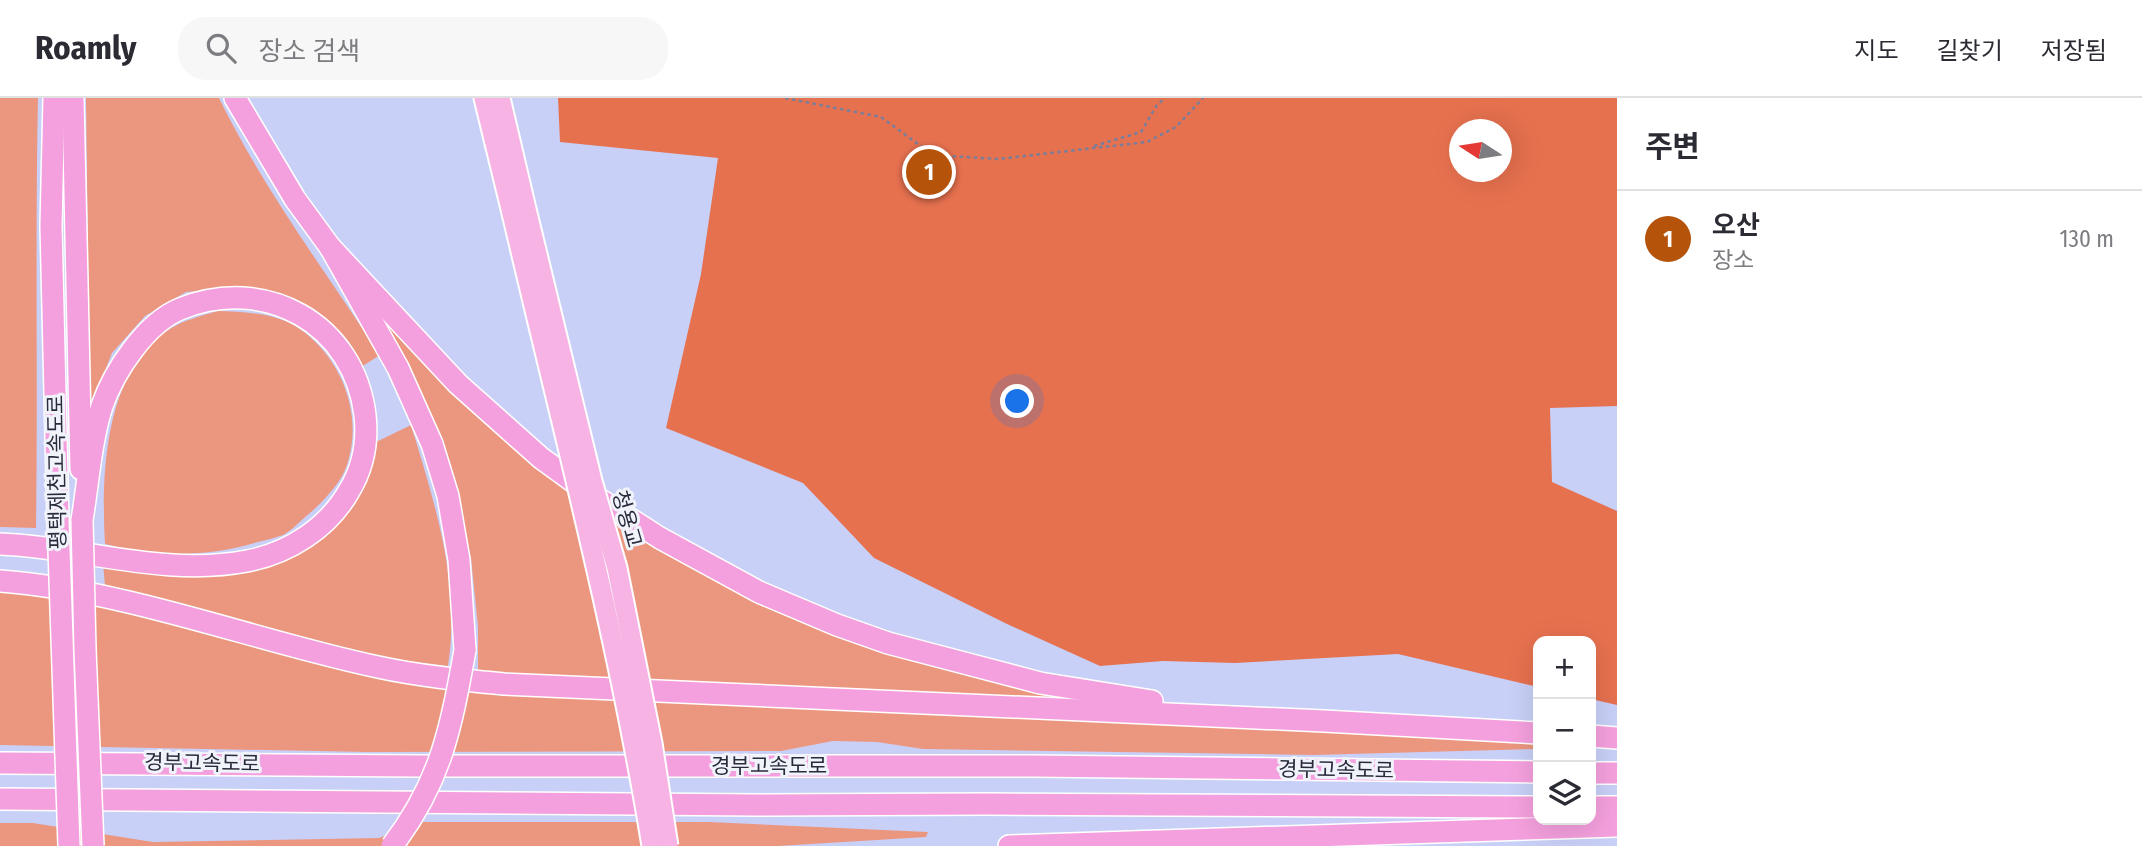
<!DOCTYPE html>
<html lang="ko">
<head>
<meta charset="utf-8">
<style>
	:root { --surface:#fff; --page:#f7f7f7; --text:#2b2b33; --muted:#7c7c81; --line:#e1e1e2; --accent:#b45309 }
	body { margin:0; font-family:"Fira Sans Condensed","Noto Sans KR",sans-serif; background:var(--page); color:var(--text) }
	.controls { position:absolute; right:21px; bottom:21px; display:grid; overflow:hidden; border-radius:14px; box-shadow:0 7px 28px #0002 }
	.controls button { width:63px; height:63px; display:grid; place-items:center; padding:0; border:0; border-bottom:2px solid var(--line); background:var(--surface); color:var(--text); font:35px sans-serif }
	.compass { position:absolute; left:1449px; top:21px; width:63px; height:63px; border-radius:50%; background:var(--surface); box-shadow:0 7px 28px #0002; rotate:282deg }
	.you { position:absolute; left:1018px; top:304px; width:24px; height:24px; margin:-18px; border:5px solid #fff; border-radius:50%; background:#1a73e8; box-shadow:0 0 0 10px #1a73e833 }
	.badge { display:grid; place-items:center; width:46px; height:46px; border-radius:50%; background:var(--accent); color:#fff; font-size:23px; font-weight:700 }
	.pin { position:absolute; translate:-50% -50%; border:4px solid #fff; box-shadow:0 2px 7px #0006 }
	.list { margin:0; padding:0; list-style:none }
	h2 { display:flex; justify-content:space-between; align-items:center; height:91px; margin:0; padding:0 28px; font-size:30px }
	h2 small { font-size:23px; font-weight:400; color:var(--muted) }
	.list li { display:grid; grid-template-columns:46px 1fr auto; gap:21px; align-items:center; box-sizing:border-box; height:98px; padding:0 28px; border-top:2px solid var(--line) }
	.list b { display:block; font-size:26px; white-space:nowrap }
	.list p { margin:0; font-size:23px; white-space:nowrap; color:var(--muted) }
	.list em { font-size:23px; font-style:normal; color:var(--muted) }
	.icon { flex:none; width:38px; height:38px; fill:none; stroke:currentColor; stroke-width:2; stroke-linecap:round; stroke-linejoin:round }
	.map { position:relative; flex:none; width:1617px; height:748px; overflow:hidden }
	header { display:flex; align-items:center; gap:42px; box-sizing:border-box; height:98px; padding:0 35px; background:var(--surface); border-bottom:2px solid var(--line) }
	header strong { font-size:33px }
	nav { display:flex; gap:38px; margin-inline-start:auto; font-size:24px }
	.search { width:490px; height:63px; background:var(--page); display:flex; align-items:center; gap:18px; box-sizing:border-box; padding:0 24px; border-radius:28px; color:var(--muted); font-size:26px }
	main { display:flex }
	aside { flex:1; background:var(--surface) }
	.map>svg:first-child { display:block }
</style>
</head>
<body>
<header>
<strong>Roamly</strong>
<div class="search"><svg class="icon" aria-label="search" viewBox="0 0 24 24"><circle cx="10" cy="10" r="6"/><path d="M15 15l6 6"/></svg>장소 검색</div>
<nav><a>지도</a><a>길찾기</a><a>저장됨</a></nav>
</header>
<main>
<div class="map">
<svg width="1617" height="748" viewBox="0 0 1617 748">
	<rect width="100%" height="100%" fill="#c9d0f8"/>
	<g fill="#eb977f">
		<path d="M 0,0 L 38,0 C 35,143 38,287 36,430 L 0,429 Z"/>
		<path d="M 86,0 L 219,0 C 263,90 325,173 380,257 L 358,271 L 335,232 L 299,203 L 246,189 L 186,194 L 145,218 L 112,255 L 90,311 Z"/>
		<path d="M 218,213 C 247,214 280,215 304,234 C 344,265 363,319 347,367 C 341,386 319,408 304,420 C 298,425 291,433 283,437 C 275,440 266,442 258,444 C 207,460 156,459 105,446 C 101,376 104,265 177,227 C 189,221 204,217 218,213 Z"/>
		<path d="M 386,222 L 529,361 L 883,552 L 983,581 L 1054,597 L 1057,601 L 547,579 L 478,573 L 478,529 L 471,460 L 453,383 L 426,304 L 386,227 Z"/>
		<path d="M 411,327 C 435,406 461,485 448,568 L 378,560 L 105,488 L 103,465 L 236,471 L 329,430 L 370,347 Z"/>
		<path d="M 0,490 L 125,509 L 319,562 L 1202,627 L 1538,644 L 1538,651 L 1313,657 L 923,651 L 877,644 L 833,643 L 781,653 L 367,654 L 0,647 Z"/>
		<path d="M 423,724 L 709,724 L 928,734 L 926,739 L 778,748 L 0,748 L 0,725 L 33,725 L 153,744 L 379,740 Z"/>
	</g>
	<path fill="#e6714f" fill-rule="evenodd" d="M 558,0 L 1617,0 L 1617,308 L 1550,310 L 1552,384 L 1617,413 L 1617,607 L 1591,601 L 1591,543 L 1538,543 L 1538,589 L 1398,556 L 1235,565 L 1163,563 L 1100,568 L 1007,526 L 874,460 L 803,385 L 666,330 L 701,176 L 718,60 L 560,44 ZM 1460,32 L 1502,32 L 1502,74 L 1460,74 Z"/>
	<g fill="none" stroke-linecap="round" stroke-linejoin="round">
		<g stroke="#fff" stroke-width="23">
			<g id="trunk">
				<path d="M 484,0 L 512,115"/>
				<path d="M 500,0 L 526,111"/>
			</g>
		</g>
		<g stroke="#fff" stroke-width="24">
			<g id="motorway">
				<path d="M 54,0 L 51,128 L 58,422"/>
				<path d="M 73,0 L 81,371"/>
				<path d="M 235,0 L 295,101 L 330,149 L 342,170 L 398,270 L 432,346 L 448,398 L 459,462 L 465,552"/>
				<path d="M 330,149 L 458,286 L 541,360 L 585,392 L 660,440 L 759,494 L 837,527 L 888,545 L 1040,585 L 1152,603"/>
				<path d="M 0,446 C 83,449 164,479 247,463 C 289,455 328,430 349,393 C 363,370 368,344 365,317 C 354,226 265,176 180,211 C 146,225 114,273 102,308 C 91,342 88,386 82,422"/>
				<path d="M 0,483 C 130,493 251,542 378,569 C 419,578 462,582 504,586 L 1324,623 L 1538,635"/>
				<path d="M 1591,638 L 1617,640"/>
				<path d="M 0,665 L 418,668 L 1033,668 L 1538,674"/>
				<path d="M 1591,675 L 1617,675"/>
				<path d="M 0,701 L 758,707 L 988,706 L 1538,709"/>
				<path d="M 1591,709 L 1617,709"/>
				<path d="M 1009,748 L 1617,728"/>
			</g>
		</g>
		<g stroke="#7a7e9b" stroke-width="2.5" stroke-dasharray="3.5 3.5" stroke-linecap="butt">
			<path d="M 785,0 L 881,19 L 933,57 L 998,61 L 1147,44 L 1176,29 L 1203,0"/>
			<path d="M 1094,48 L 1141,34 L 1157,7 L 1165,0"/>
		</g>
		<use href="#trunk" stroke="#f7b3e4" stroke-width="19"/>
		<use href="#motorway" stroke="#f5a0de" stroke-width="21"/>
		<g stroke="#fff" stroke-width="23" stroke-linecap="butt">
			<g id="trunk-bridge">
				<path d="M 526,111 L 592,383 L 617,470 L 652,645 L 668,748"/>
				<path d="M 512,115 C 561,325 617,535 652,748"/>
			</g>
		</g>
		<g stroke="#fff" stroke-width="24" stroke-linecap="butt">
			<g id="motorway-bridge">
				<path d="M 58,422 L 69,748"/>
				<path d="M 82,422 L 85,551 L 93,748"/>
				<path d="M 392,748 C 441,684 451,630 465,552"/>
			</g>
		</g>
		<use href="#trunk-bridge" stroke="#f7b3e4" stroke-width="19"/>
		<use href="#motorway-bridge" stroke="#f5a0de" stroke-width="21"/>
	</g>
	<g text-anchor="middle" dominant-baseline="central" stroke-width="6" stroke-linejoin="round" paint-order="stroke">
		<g font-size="21" fill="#292b3b" stroke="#f1f3fb">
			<text transform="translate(57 374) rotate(-91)">평택제천고속도로</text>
			<text transform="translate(627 421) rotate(74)">청용교</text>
			<text transform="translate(202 665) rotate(1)">경부고속도로</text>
			<text x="769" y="668">경부고속도로</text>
			<text transform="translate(1336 672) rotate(1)">경부고속도로</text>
		</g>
	</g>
</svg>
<div class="controls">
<button>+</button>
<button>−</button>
<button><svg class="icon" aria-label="layers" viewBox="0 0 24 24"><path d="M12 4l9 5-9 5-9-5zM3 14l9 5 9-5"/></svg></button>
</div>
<svg class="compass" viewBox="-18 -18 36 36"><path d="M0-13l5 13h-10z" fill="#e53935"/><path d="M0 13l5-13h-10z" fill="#7c7c81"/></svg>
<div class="you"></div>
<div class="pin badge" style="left:929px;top:74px">1</div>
</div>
<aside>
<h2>주변<small></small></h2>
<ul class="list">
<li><span class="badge">1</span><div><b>오산</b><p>장소</p></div><em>130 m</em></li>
</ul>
</aside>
</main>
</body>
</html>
